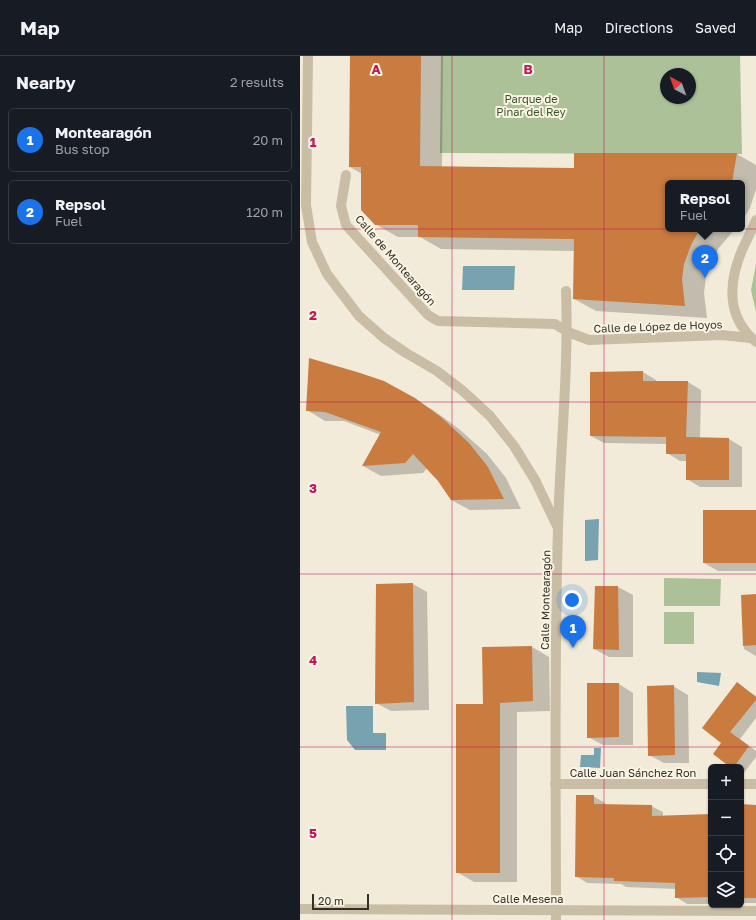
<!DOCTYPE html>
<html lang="en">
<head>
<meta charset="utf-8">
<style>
	:root { --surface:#171b24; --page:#20242c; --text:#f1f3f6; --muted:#9ea1a6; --line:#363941; --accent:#1a73e8 }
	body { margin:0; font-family:"Golos Text",sans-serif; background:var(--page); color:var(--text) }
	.controls { position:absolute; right:12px; bottom:12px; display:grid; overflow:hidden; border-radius:6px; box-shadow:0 1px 3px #0004 }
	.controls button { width:36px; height:36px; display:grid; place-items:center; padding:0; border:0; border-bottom:1px solid var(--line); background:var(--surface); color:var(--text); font:20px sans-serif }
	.compass { position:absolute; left:360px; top:12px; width:36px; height:36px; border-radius:50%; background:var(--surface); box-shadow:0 1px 3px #0004; rotate:319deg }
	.scale { position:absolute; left:12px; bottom:10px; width:57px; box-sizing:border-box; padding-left:4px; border:2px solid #352e26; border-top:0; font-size:11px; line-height:14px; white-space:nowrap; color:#352e26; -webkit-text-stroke:3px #faf4e5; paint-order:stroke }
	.you { position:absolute; left:272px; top:544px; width:14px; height:14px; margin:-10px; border:3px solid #fff; border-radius:50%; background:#1a73e8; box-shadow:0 0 0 6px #1a73e833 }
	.badge { display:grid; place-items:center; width:26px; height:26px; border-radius:50%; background:var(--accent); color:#fff; font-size:13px; font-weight:700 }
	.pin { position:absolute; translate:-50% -33px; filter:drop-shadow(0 1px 2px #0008) }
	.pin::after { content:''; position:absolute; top:21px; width:14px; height:12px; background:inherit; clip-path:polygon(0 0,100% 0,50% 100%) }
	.popup { position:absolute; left:365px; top:124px; width:80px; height:52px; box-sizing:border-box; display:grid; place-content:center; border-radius:6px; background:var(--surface); filter:drop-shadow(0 1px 3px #0005); font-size:13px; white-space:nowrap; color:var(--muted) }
	.popup b { font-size:15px; color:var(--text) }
	.popup::after { content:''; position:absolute; left:50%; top:100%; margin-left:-8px; border:8px solid transparent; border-top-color:var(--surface) }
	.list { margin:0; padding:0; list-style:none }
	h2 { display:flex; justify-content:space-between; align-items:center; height:52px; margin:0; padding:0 16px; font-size:17px }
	h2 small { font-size:13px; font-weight:400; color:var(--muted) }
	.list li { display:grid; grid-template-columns:26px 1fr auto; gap:12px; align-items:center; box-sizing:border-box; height:64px; margin:0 8px 8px; padding:0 8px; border:1px solid var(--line); border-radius:6px }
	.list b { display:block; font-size:15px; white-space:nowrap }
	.list p { margin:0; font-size:13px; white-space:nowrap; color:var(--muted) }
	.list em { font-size:13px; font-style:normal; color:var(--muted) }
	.icon { flex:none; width:22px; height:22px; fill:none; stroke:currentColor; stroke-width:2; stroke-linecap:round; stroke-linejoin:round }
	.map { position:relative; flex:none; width:456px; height:864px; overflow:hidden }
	header { display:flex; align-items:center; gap:24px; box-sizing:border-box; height:56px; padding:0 20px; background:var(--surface); border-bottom:1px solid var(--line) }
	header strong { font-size:19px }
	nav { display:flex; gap:22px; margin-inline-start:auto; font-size:14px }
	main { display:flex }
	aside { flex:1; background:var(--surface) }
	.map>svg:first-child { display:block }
</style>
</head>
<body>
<header>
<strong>Map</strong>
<nav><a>Map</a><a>Directions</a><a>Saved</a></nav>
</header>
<main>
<aside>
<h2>Nearby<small>2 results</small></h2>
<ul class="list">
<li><span class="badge">1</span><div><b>Montearagón</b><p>Bus stop</p></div><em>20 m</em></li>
<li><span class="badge">2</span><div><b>Repsol</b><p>Fuel</p></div><em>120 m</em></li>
</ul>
</aside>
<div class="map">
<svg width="456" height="864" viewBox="0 0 456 864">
	<rect width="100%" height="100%" fill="#f2ebd9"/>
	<g fill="#acc198" fill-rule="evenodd">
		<path d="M 141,0 L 440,0 L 442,98 L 140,97 ZM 366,18 L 390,18 L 390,42 L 366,42 Z"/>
		<path d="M 456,208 L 456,256 L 451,234 Z"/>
		<path d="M 364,522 L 421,523 L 420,550 L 364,550 Z"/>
		<rect x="364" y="556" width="30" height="32"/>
	</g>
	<g fill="#77a2b0">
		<path d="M 163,210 L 215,210 L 214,234 L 162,234 Z"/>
		<path d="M 299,463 L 298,504 L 285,505 L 285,464 Z"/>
		<path d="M 397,616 L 421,617 L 419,630 L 397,626 Z"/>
		<path d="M 46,650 L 73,650 L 73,677 L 86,677 L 86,694 L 55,694 L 47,684 Z"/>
		<path d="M 294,692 L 301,692 L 300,712 L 280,711 L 281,699 L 294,699 Z"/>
	</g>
	<g fill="#0003">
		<path d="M 51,0 L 143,0 L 142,112 L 275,113 L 275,98 L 437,98 L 456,109 L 456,133 L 450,152 L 442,165 L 442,127 L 368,127 L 368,173 L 435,173 L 418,193 L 410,210 L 406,221 L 404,237 L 407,262 L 296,255 L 274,243 L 275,195 L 141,193 L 120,181 L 98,181 L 75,168 L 62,118 L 50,111 Z"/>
		<path d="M 343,316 L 356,324 L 356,326 L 388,326 L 401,334 L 400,383 L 429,383 L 442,391 L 442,431 L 400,431 L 387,423 L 387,405 L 380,405 L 367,397 L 367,388 L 304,387 L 291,380 Z"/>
		<path d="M 114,343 L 133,354 L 159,373 L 187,398 L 206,422 L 221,453 L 170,454 L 151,444 L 139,425 L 127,412 L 123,417 L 81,420 L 63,410 L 81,379 L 44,365 L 25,365 L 7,354 Z"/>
		<path d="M 456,455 L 456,515 L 418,515 L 404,507 Z"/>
		<path d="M 113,528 L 127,536 L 129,654 L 91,655 L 76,647 L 77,529 Z"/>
		<path d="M 296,531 L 318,531 L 333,539 L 333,601 L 309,601 L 294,593 Z"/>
		<path d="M 456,539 L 456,600 L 444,593 L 442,540 Z"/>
		<path d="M 232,591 L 249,601 L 250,655 L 217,656 L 217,826 L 174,826 L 157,816 L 184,649 L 183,592 Z"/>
		<path d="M 319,628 L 333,637 L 333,689 L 303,689 L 288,681 Z"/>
		<path d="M 437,628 L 456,640 L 456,662 L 440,683 L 456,695 L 456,701 L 443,718 L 441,717 L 441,711 L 432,711 L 422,687 Z"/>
		<path d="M 373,630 L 388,639 L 389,707 L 364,707 L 349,699 Z"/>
		<path d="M 293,740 L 305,747 L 305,749 L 351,750 L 363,756 L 363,761 L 411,759 L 411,848 L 387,848 L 376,841 L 376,833 L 326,831 L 321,828 L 287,827 L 276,820 Z"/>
		<path d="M 441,749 L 456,750 L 456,847 L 441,847 Z"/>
	</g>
	<g fill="#ca7b3f">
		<path d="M 50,0 L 121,0 L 120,110 L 274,112 L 274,97 L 437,97 L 432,127 L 368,127 L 368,173 L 400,173 L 391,189 L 384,208 L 382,223 L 385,250 L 273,243 L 274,183 L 118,181 L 118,169 L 75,169 L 61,154 L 61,111 L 49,111 Z"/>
		<path d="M 9,302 L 57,316 L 84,325 L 115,342 L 141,361 L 169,387 L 188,411 L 204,443 L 151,444 L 138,425 L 113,398 L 105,407 L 62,410 L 81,376 L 25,356 L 6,355 Z"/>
		<path d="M 343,315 L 343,325 L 388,325 L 386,381 L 429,382 L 429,424 L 386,424 L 386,398 L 366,398 L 366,381 L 290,380 L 290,316 Z"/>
		<rect x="403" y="454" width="53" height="53"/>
		<path d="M 113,527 L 114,646 L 75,648 L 76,528 Z"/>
		<path d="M 295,530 L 318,530 L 319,594 L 293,593 Z"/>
		<path d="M 456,538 L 456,589 L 443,590 L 441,539 Z"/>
		<path d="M 232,590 L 233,645 L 200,647 L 200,817 L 156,817 L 156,648 L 183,648 L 182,591 Z"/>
		<path d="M 437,626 L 456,641 L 456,644 L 430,676 L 449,690 L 434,711 L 430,711 L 413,698 L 421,687 L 402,672 Z"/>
		<path d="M 287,627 L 319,627 L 319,681 L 287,682 Z"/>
		<path d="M 374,629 L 375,699 L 348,700 L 347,630 Z"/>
		<path d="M 276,739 L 294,739 L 294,748 L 352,749 L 352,760 L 411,758 L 411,841 L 375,842 L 375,827 L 314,825 L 314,822 L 275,821 Z"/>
		<path d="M 441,748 L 456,749 L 456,842 L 441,842 Z"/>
	</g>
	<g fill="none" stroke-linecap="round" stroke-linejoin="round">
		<g stroke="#cabda5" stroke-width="10">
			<path d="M 8,0 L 6,149 L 12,186 L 27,218 L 59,260 L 84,282 L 106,297 L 137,315 L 163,335 L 190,360 L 214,390 L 235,424 L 257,470"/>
			<path d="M 46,119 L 41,150 L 46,169 L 128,259 L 138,265 L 255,268 L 268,276 L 289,284 L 422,279 L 450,282"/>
			<path d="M 456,164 C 452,174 447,183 443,192 C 428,226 426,261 456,286"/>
			<path d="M 255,728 L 411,728"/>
			<path d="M 441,728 L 456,728"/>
			<path d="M 0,853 L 456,855"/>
			<path d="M 256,864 C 256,733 254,603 258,472 C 260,393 269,314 266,235"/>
		</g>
	</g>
	<path fill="none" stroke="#c2185b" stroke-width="1" stroke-opacity="0.55" d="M 152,0 L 152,864M 304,0 L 304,864M 0,173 L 456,173M 0,346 L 456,346M 0,518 L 456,518M 0,691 L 456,691"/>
	<g text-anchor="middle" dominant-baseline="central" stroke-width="4" stroke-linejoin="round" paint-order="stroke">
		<g font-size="11" fill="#3c5429" stroke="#faf4e5">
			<text x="231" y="42">Parque de<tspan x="231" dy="13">Pinar del Rey</tspan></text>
		</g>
		<g font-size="11" fill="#352e26" stroke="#faf4e5">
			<text transform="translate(96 204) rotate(49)">Calle de Montearagón</text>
			<text transform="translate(358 270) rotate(-2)">Calle de López de Hoyos</text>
			<text transform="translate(245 544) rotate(-89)">Calle Montearagón</text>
			<text x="333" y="716">Calle Juan Sánchez Ron</text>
			<text x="228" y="842">Calle Mesena</text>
		</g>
	</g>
	<g font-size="13" text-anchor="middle" font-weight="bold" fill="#c2185b" stroke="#faf4e5" stroke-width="4" stroke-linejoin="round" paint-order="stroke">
		<text x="76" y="18">A</text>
		<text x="228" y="18">B</text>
		<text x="13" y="91">1</text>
		<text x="13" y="264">2</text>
		<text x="13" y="437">3</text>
		<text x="13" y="609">4</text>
		<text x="13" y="782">5</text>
	</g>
</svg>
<div class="controls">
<button>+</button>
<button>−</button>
<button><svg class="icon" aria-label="locate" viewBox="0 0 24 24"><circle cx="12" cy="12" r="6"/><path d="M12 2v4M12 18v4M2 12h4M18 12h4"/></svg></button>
<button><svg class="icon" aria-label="layers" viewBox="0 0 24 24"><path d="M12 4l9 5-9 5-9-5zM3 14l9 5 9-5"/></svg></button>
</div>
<svg class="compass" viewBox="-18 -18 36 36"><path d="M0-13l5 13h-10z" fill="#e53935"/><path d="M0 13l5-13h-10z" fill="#9ea1a6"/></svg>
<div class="scale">20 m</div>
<div class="you"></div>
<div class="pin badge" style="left:273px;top:592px">1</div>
<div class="pin badge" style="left:405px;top:222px">2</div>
<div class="popup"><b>Repsol</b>Fuel</div>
</div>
</main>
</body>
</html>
